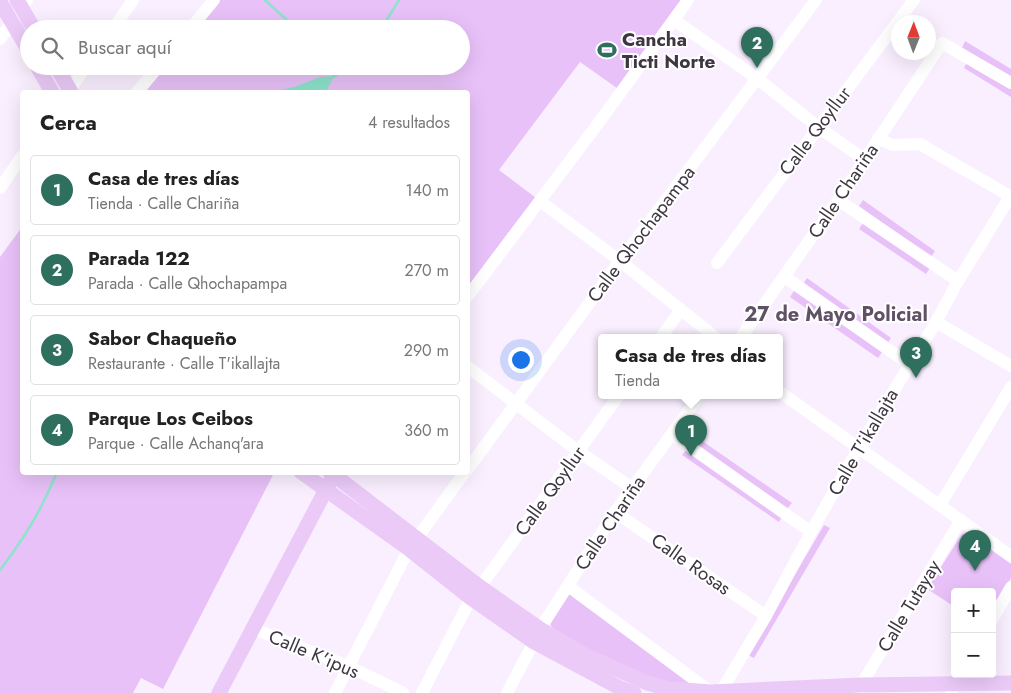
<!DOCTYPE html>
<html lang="es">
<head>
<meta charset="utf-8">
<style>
	:root { --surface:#fff; --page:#f6f6f6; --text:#222; --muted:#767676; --line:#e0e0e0; --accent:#2e6f5e }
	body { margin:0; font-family:Jost,sans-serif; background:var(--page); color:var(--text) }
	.controls { position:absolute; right:15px; bottom:15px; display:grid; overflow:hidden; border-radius:5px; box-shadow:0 5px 20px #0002 }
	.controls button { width:45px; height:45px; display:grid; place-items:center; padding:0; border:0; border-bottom:1px solid var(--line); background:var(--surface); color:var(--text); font:25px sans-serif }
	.compass { position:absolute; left:891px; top:15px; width:45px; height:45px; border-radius:50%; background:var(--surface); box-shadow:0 5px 20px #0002; rotate:1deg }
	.you { position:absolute; left:520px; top:359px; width:18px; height:18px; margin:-12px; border:4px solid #fff; border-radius:50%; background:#1a73e8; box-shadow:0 0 0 8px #1a73e833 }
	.badge { display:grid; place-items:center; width:32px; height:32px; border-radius:50%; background:var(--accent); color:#fff; font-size:16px; font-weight:700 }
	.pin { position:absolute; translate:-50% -41px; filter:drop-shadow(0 1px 2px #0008) }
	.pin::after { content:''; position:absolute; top:26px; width:18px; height:15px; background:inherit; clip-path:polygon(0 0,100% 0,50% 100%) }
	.popup { position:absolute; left:598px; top:334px; width:185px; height:65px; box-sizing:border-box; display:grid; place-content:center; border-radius:5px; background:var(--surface); filter:drop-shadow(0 1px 4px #0005); font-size:16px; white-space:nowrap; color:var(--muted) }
	.popup b { font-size:19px; color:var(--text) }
	.popup::after { content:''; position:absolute; left:50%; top:100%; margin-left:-10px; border:10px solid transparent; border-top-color:var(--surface) }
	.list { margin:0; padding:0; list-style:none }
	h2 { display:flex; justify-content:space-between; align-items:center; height:65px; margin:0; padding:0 20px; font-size:21px }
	h2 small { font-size:16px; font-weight:400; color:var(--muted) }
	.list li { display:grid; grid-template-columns:32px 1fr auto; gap:15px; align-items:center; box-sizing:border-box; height:70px; margin:0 10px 10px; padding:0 10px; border:1px solid var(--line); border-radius:5px }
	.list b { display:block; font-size:19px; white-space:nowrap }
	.list p { margin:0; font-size:16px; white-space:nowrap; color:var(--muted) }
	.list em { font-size:16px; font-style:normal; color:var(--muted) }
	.icon { flex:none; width:28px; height:28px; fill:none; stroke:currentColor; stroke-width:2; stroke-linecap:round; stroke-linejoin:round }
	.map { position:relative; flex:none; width:1011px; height:693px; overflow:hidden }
	.search { position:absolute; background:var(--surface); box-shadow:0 5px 20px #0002; left:20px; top:20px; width:450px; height:55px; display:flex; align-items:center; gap:12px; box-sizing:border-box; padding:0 18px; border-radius:28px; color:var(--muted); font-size:19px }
	.panel { position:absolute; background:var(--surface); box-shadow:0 5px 20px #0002; left:20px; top:90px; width:450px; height:385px; border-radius:5px }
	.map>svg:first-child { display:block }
</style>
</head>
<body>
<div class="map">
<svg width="1011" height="693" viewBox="0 0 1011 693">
	<rect width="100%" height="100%" fill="#faefff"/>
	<g fill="#e8c1f8">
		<path d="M 220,0 L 681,0 L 617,88 L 580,62 L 499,170 L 536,198 L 468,289 L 468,92 L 145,92 L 166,66 L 461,66 L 461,29 L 197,29 Z"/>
		<path d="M 965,41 L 1011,69 L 1011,77 L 962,48 Z"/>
		<path d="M 967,62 L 1011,89 L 1011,97 L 964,68 Z"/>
		<path d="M 863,200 L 935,251 L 931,257 L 859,206 Z"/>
		<path d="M 863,223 L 930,268 L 926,274 L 859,229 Z"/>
		<path d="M 22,227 L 22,472 L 274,473 L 163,689 L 141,678 L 133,693 L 0,693 L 0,257 Z"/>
		<path d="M 807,278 L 891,338 L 887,344 L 803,284 Z"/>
		<path d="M 794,291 L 882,352 L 878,358 L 790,297 Z"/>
		<path d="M 695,436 L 792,503 L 787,509 L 691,441 Z"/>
		<path d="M 686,450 L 782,517 L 779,522 L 682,455 Z"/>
		<path d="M 824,525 L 830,528 L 754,658 L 748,655 Z"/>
		<path d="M 962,534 L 969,534 L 1011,564 L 1011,578 L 992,609 L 992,592 L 955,592 L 955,607 L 927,589 Z"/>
		<path d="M 569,593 L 694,684 L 673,685 L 638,674 L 594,654 L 556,631 L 551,626 L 550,622 Z"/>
	</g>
	<path fill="#8ee3cb" d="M 334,76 L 326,92 L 270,92 L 294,87 L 320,77 Z"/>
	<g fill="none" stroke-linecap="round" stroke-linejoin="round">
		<g stroke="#8ee3cb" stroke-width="2.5">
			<path d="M 265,0 L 297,29"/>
			<path d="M 381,29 L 399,0"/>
			<path d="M 329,66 L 334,76"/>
			<path d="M 333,77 L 354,66"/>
			<path d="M 0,570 C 25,537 41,511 57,472"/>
		</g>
		<g stroke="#fff" stroke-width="12">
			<path d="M 674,20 L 758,79 L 818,127 L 864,159"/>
			<path d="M 113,29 L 133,0"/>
			<path d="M 190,29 L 214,0"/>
			<path d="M 0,39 L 27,0"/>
			<path d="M 70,90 L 86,66"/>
			<path d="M 137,92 L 159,66"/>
			<path d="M 878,138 L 892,145 L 920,144 L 1010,196"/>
			<path d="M 0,188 L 22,156"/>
			<path d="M 838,200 L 958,281"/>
			<path d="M 540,201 L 620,261 L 715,337"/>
			<path d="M 717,263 L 914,0"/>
			<path d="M 785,277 L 909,364"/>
			<path d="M 468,296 L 597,125 L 688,0"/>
			<path d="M 936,322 L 1011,366"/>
			<path d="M 661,337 L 681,310"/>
			<path d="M 741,337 L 838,200 L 942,43 L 1011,83"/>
			<path d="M 468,367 L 578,451 L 632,488"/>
			<path d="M 780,392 L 1011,556"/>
			<path d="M 672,434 L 811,532"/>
			<path d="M 468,469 L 620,261 L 816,0"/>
			<path d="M 940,505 L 1011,387"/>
			<path d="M 615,512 L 766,616"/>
			<path d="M 568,586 L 711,692"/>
			<path d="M 480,587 L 619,395"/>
			<path d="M 992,620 L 1011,587"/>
			<path d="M 252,628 L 348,666 L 403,693"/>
			<path d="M 540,629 L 615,512 L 700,395"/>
			<path d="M 335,693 L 409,549 L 465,472"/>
			<path d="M 422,693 L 471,598"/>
			<path d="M 507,693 L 534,642"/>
			<path d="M 720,693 L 766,616 L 811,532 L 858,449 L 936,322 L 958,281 L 1011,195"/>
			<path d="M 860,693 L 861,685 L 961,520"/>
			<path d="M 951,693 L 960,674"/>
		</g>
		<g stroke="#ebcaf8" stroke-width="15">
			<path d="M 17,0 L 34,29"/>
			<path d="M 0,2 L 29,51"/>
			<path d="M 37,66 L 52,92"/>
			<path d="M 56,66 L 71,92"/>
			<path d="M 301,472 L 409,549 L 471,598 L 534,642 L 620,688 L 634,693"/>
			<path d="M 330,472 L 480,587 L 540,629 L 585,655 L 647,683 L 669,689 L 711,692 L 861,685 L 1011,683"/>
			<path d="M 219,693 L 330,482"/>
		</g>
	</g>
	<defs>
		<g id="stadium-bare" transform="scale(1.5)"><path d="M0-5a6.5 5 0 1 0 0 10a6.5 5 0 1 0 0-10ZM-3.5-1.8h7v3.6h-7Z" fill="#2e6f5e" stroke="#fff" stroke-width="2.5" paint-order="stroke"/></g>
	</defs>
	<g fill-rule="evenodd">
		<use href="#stadium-bare" x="607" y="50"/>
	</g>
	<g text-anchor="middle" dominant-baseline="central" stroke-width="4" stroke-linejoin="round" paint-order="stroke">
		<g font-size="19" font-weight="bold" fill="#3e3641" stroke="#fff" text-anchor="start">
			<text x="622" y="39">Cancha<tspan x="622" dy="22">Ticti Norte</tspan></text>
		</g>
		<g font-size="19" fill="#3e3641" stroke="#fff">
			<text transform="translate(815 131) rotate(-53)">Calle Qoyllur</text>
			<text transform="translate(843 191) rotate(-56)">Calle Chariña</text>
			<text transform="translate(641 234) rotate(-53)">Calle Qhochapampa</text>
			<text transform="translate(863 442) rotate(-60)">Calle T'ikallajta</text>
			<text transform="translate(550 491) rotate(-54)">Calle Qoyllur</text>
			<text transform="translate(610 523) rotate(-56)">Calle Chariña</text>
			<text transform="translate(691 564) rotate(35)">Calle Rosas</text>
			<text transform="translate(909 606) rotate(-59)">Calle Tutayay</text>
			<text transform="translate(314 654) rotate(23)">Calle K'ipus</text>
		</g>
		<g font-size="20" font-weight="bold" fill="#605167" stroke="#fff">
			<text x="836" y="314">27 de Mayo Policial</text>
		</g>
	</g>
</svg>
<div class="controls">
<button>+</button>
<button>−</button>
</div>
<svg class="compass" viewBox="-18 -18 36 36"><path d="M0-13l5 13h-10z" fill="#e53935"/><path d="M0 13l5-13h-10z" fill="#767676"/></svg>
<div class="you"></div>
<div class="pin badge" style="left:691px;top:456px">1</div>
<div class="popup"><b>Casa de tres días</b>Tienda</div>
<div class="pin badge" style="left:757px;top:68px">2</div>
<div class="pin badge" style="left:916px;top:378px">3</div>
<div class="pin badge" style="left:975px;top:571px">4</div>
<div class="search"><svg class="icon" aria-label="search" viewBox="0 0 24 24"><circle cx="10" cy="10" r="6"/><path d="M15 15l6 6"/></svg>Buscar aquí</div>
<section class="panel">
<h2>Cerca<small>4 resultados</small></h2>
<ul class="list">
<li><span class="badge">1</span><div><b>Casa de tres días</b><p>Tienda · Calle Chariña</p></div><em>140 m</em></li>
<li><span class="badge">2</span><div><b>Parada 122</b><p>Parada · Calle Qhochapampa</p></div><em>270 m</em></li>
<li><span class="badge">3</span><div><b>Sabor Chaqueño</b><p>Restaurante · Calle T'ikallajta</p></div><em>290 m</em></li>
<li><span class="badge">4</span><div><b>Parque Los Ceibos</b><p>Parque · Calle Achanq'ara</p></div><em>360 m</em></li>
</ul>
</section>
</div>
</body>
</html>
